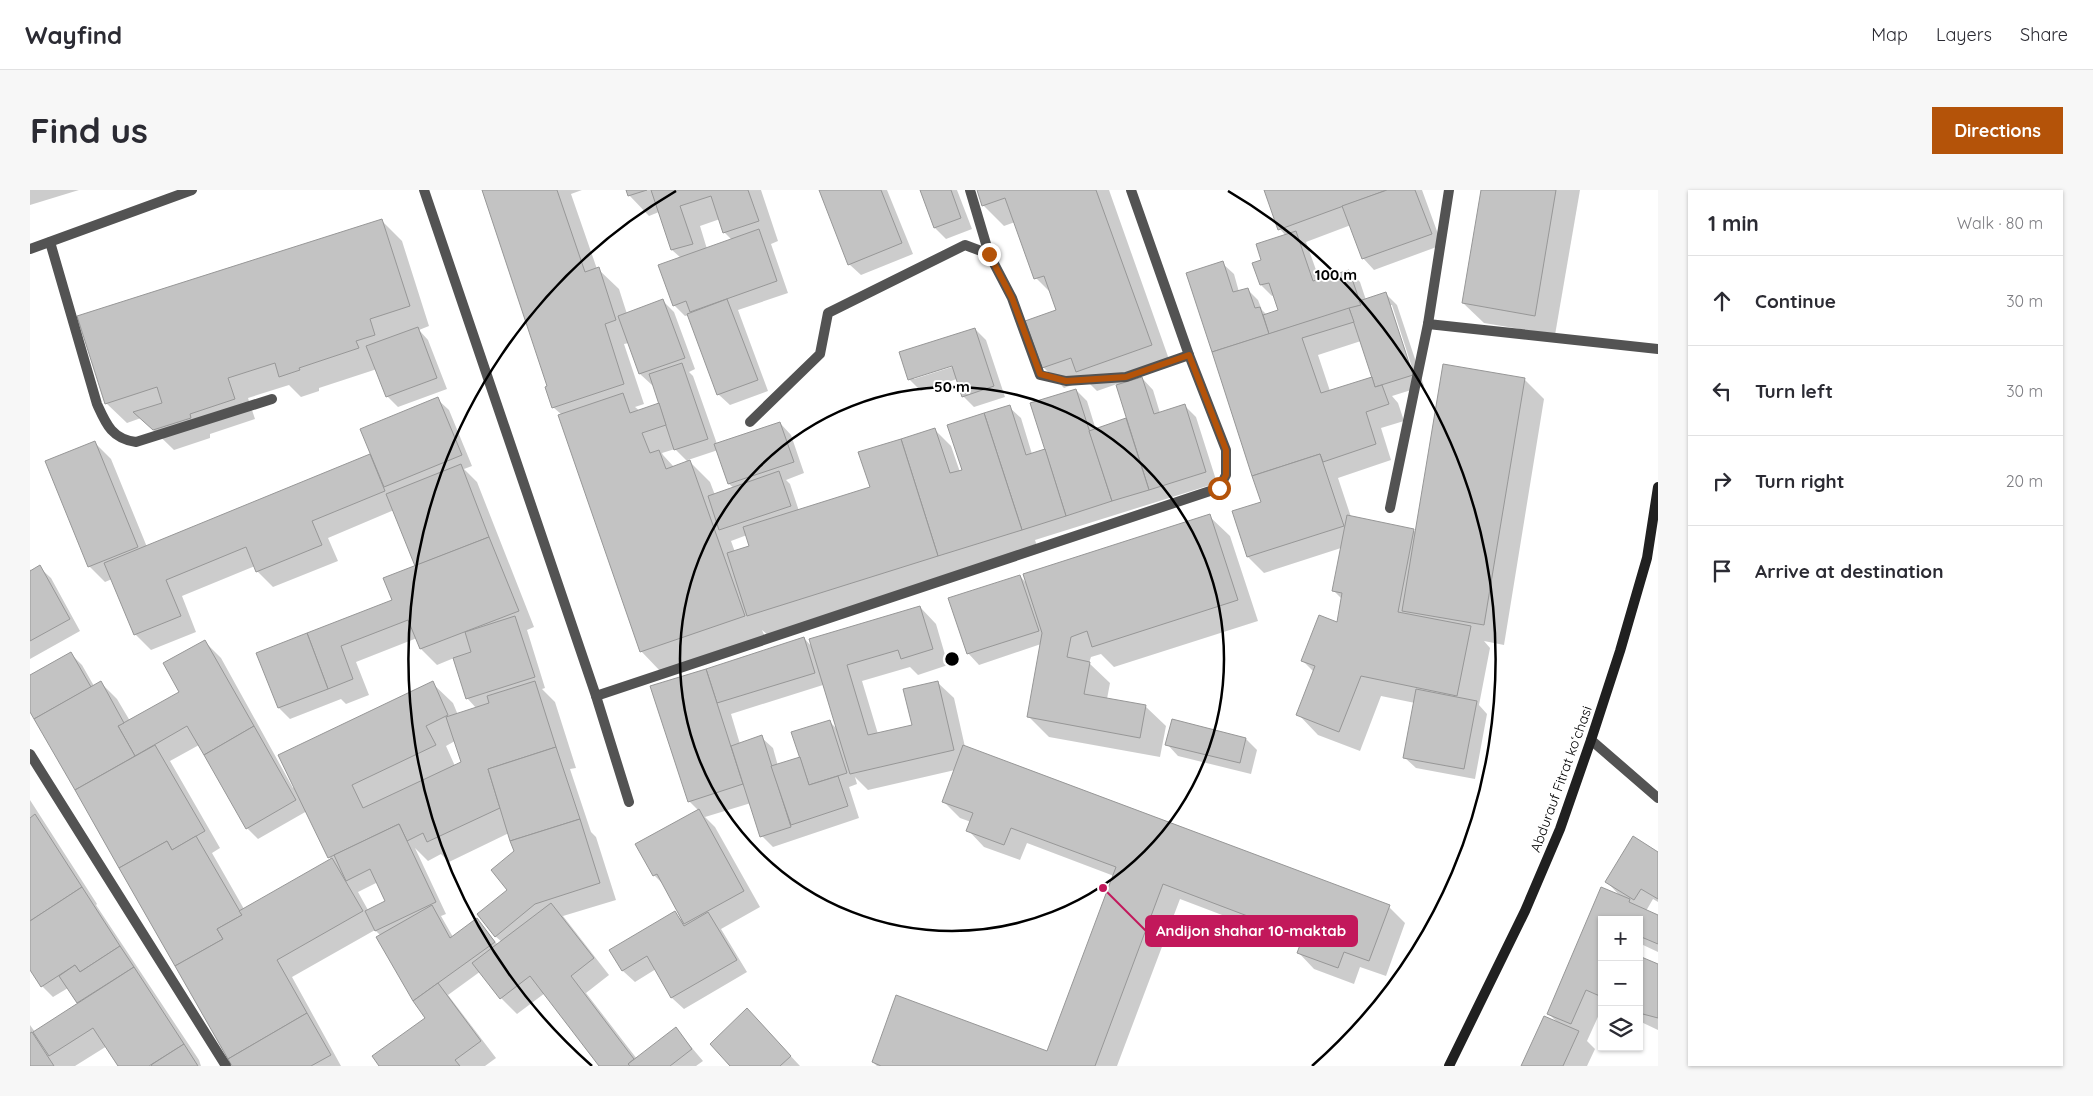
<!DOCTYPE html>
<html lang="en">
<head>
<meta charset="utf-8">
<style>
	:root { --surface:#fff; --page:#f7f7f7; --text:#2b2b33; --muted:#7c7c81; --line:#e1e1e2; --accent:#b45309 }
	body { margin:0; font-family:Quicksand,sans-serif; background:var(--page); color:var(--text) }
	.controls { position:absolute; right:15px; bottom:15px; display:grid; overflow:hidden; border-radius:0px; box-shadow:0 1px 4px #0004 }
	.controls button { width:45px; height:45px; display:grid; place-items:center; padding:0; border:0; border-bottom:1px solid var(--line); background:var(--surface); color:var(--text); font:25px sans-serif }
	.stop { position:absolute; width:15px; height:15px; margin:-11px; border:4px solid #b45309; border-radius:50%; background:#fff }
	.stop.end { background:#b45309; border-color:#fff; box-shadow:0 1px 5px #0008 }
	.list { margin:0; padding:0; list-style:none }
	h2 { display:flex; justify-content:space-between; align-items:center; height:65px; margin:0; padding:0 20px; font-size:21px }
	h2 small { font-size:16px; font-weight:400; color:var(--muted) }
	.list li { display:grid; grid-template-columns:32px 1fr auto; gap:15px; align-items:center; box-sizing:border-box; height:90px; padding:0 20px; border-top:1px solid var(--line) }
	.list b { display:block; font-size:19px; white-space:nowrap }
	.list em { font-size:16px; font-style:normal; color:var(--muted) }
	.icon { flex:none; width:28px; height:28px; fill:none; stroke:currentColor; stroke-width:2; stroke-linecap:round; stroke-linejoin:round }
	.map { position:relative; flex:none; width:1628px; height:876px; overflow:hidden; border-radius:0px }
	header { display:flex; align-items:center; gap:30px; box-sizing:border-box; height:70px; padding:0 25px; background:var(--surface); border-bottom:1px solid var(--line) }
	header strong { font-size:24px }
	nav { display:flex; gap:28px; margin-inline-start:auto; font-size:18px }
	.intro { display:flex; align-items:center; justify-content:space-between; box-sizing:border-box; height:120px; padding:0 30px }
	h1 { margin:0; font-size:35px }
	.button { padding:12px 22px; border-radius:0px; background:var(--accent); color:#fff; font-size:18px; font-weight:700 }
	main { display:flex; gap:30px; padding:0 30px }
	aside { flex:1; background:var(--surface); border-radius:0px; box-shadow:0 1px 4px #0004 }
	.map>svg:first-child { display:block }
</style>
</head>
<body>
<header>
<strong>Wayfind</strong>
<nav><a>Map</a><a>Layers</a><a>Share</a></nav>
</header>
<div class="intro"><h1>Find us</h1><a class="button">Directions</a></div>
<main>
<div class="map">
<svg width="1628" height="876" viewBox="0 0 1628 876">
	<rect width="100%" height="100%" fill="#fff"/>
	<g fill="#0003" fill-rule="evenodd">
		<path d="M 0,0 L 49,0 L 0,15 Z"/>
		<path d="M 453,0 L 552,0 L 541,4 L 567,79 L 568,79 L 589,99 L 597,124 L 633,111 L 644,122 L 665,179 L 659,182 L 663,186 L 687,254 L 750,233 L 761,245 L 774,283 L 756,290 L 760,294 L 769,321 L 841,298 L 905,240 L 921,256 L 930,282 L 933,281 L 979,217 L 991,228 L 1002,264 L 1016,260 L 1046,200 L 1057,211 L 1066,240 L 1098,229 L 1087,194 L 1067,201 L 1056,190 L 1034,198 L 1013,177 L 1028,121 L 1022,104 L 1006,88 L 985,32 L 974,36 L 953,15 L 948,0 L 1079,0 L 1141,175 L 1103,189 L 1104,191 L 1112,188 L 1123,200 L 1130,223 L 1155,216 L 1166,227 L 1187,293 L 1005,350 L 1007,356 L 739,446 L 732,440 L 735,447 L 631,482 L 611,461 L 532,225 L 523,217 L 519,197 ZM 599,153 L 610,184 L 622,195 L 624,194 L 630,214 L 610,221 L 605,217 L 614,214 L 594,154 ZM 645,259 L 658,272 L 644,277 L 633,265 L 632,263 ZM 688,260 L 699,294 L 704,298 L 685,305 L 680,292 L 658,270 ZM 717,345 L 721,357 L 705,362 L 701,351 Z"/>
		<path d="M 597,0 L 731,0 L 748,51 L 741,54 L 758,103 L 708,120 L 738,201 L 700,215 L 688,204 L 659,125 L 655,126 L 644,115 L 651,68 L 642,60 L 629,22 L 619,26 L 599,5 ZM 690,29 L 694,42 L 702,50 L 677,59 L 670,36 Z"/>
		<path d="M 790,0 L 857,0 L 883,64 L 831,85 L 819,74 Z"/>
		<path d="M 891,0 L 927,0 L 942,39 L 916,49 L 905,38 Z"/>
		<path d="M 1235,0 L 1392,0 L 1412,55 L 1344,80 L 1333,68 L 1321,35 L 1276,52 L 1290,91 L 1319,81 L 1330,92 L 1336,110 L 1356,104 L 1367,115 L 1394,196 L 1362,206 L 1368,213 L 1374,231 L 1351,238 L 1361,270 L 1308,288 L 1321,327 L 1383,340 L 1387,343 L 1494,189 L 1514,209 L 1474,455 L 1454,451 L 1460,458 L 1449,515 L 1457,524 L 1445,589 L 1386,578 L 1374,567 L 1385,513 L 1351,506 L 1330,561 L 1288,545 L 1268,524 L 1284,482 L 1273,471 L 1308,434 L 1312,409 L 1303,400 L 1311,358 L 1234,383 L 1218,367 L 1232,313 L 1192,73 L 1204,84 L 1209,102 L 1217,99 L 1228,110 L 1232,120 L 1237,125 L 1250,121 L 1245,105 L 1242,106 L 1231,95 L 1233,71 L 1256,46 L 1250,39 ZM 1359,115 L 1362,115 L 1386,190 L 1384,191 ZM 1331,151 L 1343,188 L 1300,201 L 1288,165 Z"/>
		<path d="M 1452,0 L 1550,0 L 1525,145 L 1454,133 L 1433,113 Z"/>
		<path d="M 352,31 L 372,51 L 399,136 L 389,140 L 398,150 L 417,199 L 368,217 L 357,206 L 347,179 L 289,198 L 289,201 L 271,207 L 259,195 L 218,208 L 225,229 L 180,244 L 180,248 L 144,260 L 111,228 L 97,233 L 76,213 Z"/>
		<path d="M 945,139 L 956,150 L 975,207 L 944,217 L 933,206 L 927,189 L 891,201 L 879,189 ZM 928,173 L 928,175 L 884,189 L 884,187 Z"/>
		<path d="M 407,209 L 419,220 L 442,276 L 434,279 L 447,292 L 504,437 L 497,440 L 515,498 L 512,499 L 525,512 L 546,578 L 540,579 L 561,642 L 566,647 L 586,710 L 533,726 L 579,785 L 556,803 L 607,869 L 646,839 L 673,871 L 666,876 L 571,876 L 515,803 L 487,824 L 471,808 L 451,781 L 418,805 L 466,868 L 455,876 L 351,876 L 397,828 L 351,746 L 345,740 L 262,787 L 311,876 L 203,876 L 0,519 L 0,487 L 41,464 L 52,475 L 64,496 L 71,493 L 87,509 L 100,531 L 151,502 L 175,452 L 191,468 L 263,598 L 402,493 L 423,513 L 428,525 L 447,519 L 437,508 L 424,468 L 407,475 L 391,459 L 387,448 L 326,472 L 339,505 L 316,514 L 311,509 L 260,529 L 249,518 L 228,464 L 364,411 L 386,376 L 364,320 L 298,348 L 308,371 L 243,397 L 227,381 L 225,376 L 152,406 L 166,442 L 121,460 L 105,444 L 82,389 L 75,392 L 59,376 L 65,253 L 81,269 L 117,357 L 342,265 ZM 425,551 L 432,573 L 425,576 L 416,556 ZM 169,555 L 217,638 L 228,649 L 277,621 L 301,670 L 214,719 L 182,663 L 190,658 L 140,571 ZM 479,643 L 485,661 L 479,700 L 465,746 L 472,752 L 468,755 L 447,730 L 423,747 L 411,726 L 416,724 L 385,658 L 398,671 L 411,664 L 419,672 ZM 348,692 L 357,712 L 338,720 L 328,702 Z"/>
		<path d="M 1179,326 L 1200,346 L 1228,431 L 1084,477 L 1071,464 L 1061,467 L 1059,473 L 1080,493 L 1077,509 L 1115,516 L 1136,536 L 1130,567 L 1019,547 L 999,527 L 1011,454 L 949,475 L 938,463 L 990,386 L 997,394 Z"/>
		<path d="M 9,377 L 21,388 L 50,441 L 0,469 L 0,379 L 1,381 Z"/>
		<path d="M 890,417 L 906,434 L 918,475 L 888,485 L 880,477 L 832,491 L 848,544 L 883,536 L 907,492 L 924,508 L 935,557 L 1359,717 L 1375,733 L 1356,786 L 1330,777 L 1324,794 L 1284,779 L 1268,762 L 1271,755 L 1150,709 L 1087,876 L 847,876 L 843,872 L 1018,863 L 1084,686 L 997,653 L 990,670 L 954,657 L 938,640 L 941,632 L 930,628 L 913,611 L 925,580 L 838,600 L 825,587 L 827,594 L 819,597 L 829,628 L 743,657 L 732,646 L 721,613 L 675,627 L 685,637 L 730,717 L 691,739 L 717,782 L 654,819 L 642,808 L 626,779 L 605,792 L 593,781 L 581,760 L 644,723 L 654,732 L 634,695 L 624,685 L 668,620 L 659,611 L 675,480 L 677,482 L 774,448 L 782,457 ZM 793,495 L 808,540 L 799,531 L 771,568 L 748,576 L 743,558 L 731,547 L 710,554 L 701,524 Z"/>
		<path d="M 1216,549 L 1227,560 L 1221,584 L 1148,566 L 1137,554 Z"/>
		<path d="M 0,610 L 67,714 L 66,715 L 169,870 L 171,876 L 90,876 L 77,856 L 45,876 L 0,876 L 0,835 L 5,842 L 49,814 L 38,798 L 23,807 L 12,796 L 0,778 Z"/>
		<path d="M 1628,663 L 1628,712 L 1623,709 L 1616,721 L 1628,726 L 1628,762 L 1611,754 L 1609,758 L 1609,730 L 1572,730 L 1572,818 L 1557,851 L 1565,859 L 1557,876 L 1492,876 L 1528,833 L 1518,823 L 1572,698 L 1591,707 L 1577,692 Z"/>
		<path d="M 1609,767 L 1628,776 L 1628,840 L 1609,831 Z"/>
		<path d="M 728,831 L 770,876 L 702,876 Z"/>
	</g>
	<g fill="#c3c3c3" stroke="#979797">
		<path d="M 452,0 L 527,0 L 555,82 L 569,77 L 586,130 L 575,134 L 594,194 L 522,218 L 515,197 L 517,196 Z"/>
		<path d="M 596,0 L 617,0 L 598,6 Z"/>
		<path d="M 621,0 L 718,0 L 729,31 L 693,43 L 681,6 L 650,16 L 663,54 L 641,60 Z"/>
		<path d="M 789,0 L 851,0 L 872,53 L 818,75 Z"/>
		<path d="M 890,0 L 921,0 L 931,28 L 904,38 Z"/>
		<path d="M 947,0 L 1066,0 L 1122,155 L 1046,182 L 1041,168 L 1012,178 L 995,131 L 1026,120 L 1014,86 L 1004,89 L 975,8 L 952,16 Z"/>
		<path d="M 1234,0 L 1357,0 L 1248,40 Z"/>
		<path d="M 1357,0 L 1385,0 L 1402,44 L 1332,69 L 1312,16 Z"/>
		<path d="M 1451,0 L 1526,0 L 1505,126 L 1432,113 Z"/>
		<path d="M 352,29 L 380,116 L 340,129 L 345,145 L 326,151 L 329,158 L 269,178 L 270,180 L 249,187 L 245,173 L 198,188 L 205,209 L 160,224 L 161,228 L 123,240 L 103,222 L 132,213 L 127,197 L 75,214 L 47,126 Z"/>
		<path d="M 729,39 L 747,91 L 660,122 L 656,111 L 643,116 L 628,75 Z"/>
		<path d="M 1266,41 L 1283,91 L 1319,80 L 1331,115 L 1239,144 L 1233,125 L 1248,120 L 1239,93 L 1230,95 L 1222,73 L 1231,70 L 1226,54 Z"/>
		<path d="M 1193,71 L 1203,102 L 1218,98 L 1225,118 L 1230,117 L 1239,144 L 1182,162 L 1156,83 Z"/>
		<path d="M 1356,102 L 1383,185 L 1345,197 L 1319,118 L 1331,115 L 1329,111 Z"/>
		<path d="M 633,109 L 655,168 L 609,184 L 588,126 Z"/>
		<path d="M 697,109 L 728,190 L 687,205 L 657,124 Z"/>
		<path d="M 1319,118 L 1324,132 L 1272,148 L 1291,203 L 1342,187 L 1345,197 L 1352,195 L 1359,214 L 1336,222 L 1346,254 L 1293,272 L 1290,264 L 1222,286 L 1182,162 Z"/>
		<path d="M 388,137 L 407,188 L 356,207 L 336,156 Z"/>
		<path d="M 945,138 L 964,196 L 932,207 L 922,176 L 878,190 L 869,162 Z"/>
		<path d="M 652,173 L 678,249 L 644,260 L 619,184 Z"/>
		<path d="M 1413,174 L 1495,188 L 1454,435 L 1372,421 Z"/>
		<path d="M 1112,187 L 1124,224 L 1155,214 L 1176,282 L 1119,300 L 1086,195 Z"/>
		<path d="M 1046,199 L 1082,311 L 1036,326 L 1000,213 Z"/>
		<path d="M 593,203 L 600,223 L 629,213 L 636,235 L 612,243 L 620,263 L 629,260 L 636,279 L 660,270 L 715,426 L 610,462 L 528,225 Z"/>
		<path d="M 408,207 L 432,265 L 354,297 L 330,239 Z"/>
		<path d="M 980,215 L 996,265 L 1015,259 L 1036,326 L 992,340 L 954,223 Z"/>
		<path d="M 954,223 L 992,340 L 908,366 L 871,249 L 905,238 L 920,283 L 932,280 L 917,235 Z"/>
		<path d="M 1096,228 L 1119,300 L 1082,311 L 1059,241 Z"/>
		<path d="M 750,232 L 764,272 L 698,294 L 684,254 Z"/>
		<path d="M 871,249 L 908,366 L 717,426 L 697,363 L 719,356 L 713,337 L 840,297 L 828,262 Z"/>
		<path d="M 65,251 L 108,357 L 58,377 L 15,271 Z"/>
		<path d="M 340,264 L 355,301 L 282,331 L 292,355 L 226,382 L 216,357 L 136,390 L 151,426 L 104,445 L 74,373 Z"/>
		<path d="M 1290,264 L 1314,336 L 1217,367 L 1202,321 L 1231,312 L 1222,286 Z"/>
		<path d="M 431,274 L 459,347 L 385,376 L 356,304 Z"/>
		<path d="M 749,281 L 761,316 L 689,340 L 678,306 Z"/>
		<path d="M 1180,324 L 1208,410 L 1062,457 L 1057,441 L 1041,447 L 1037,467 L 1060,472 L 1054,504 L 1116,515 L 1110,548 L 997,527 L 1012,443 L 993,384 Z"/>
		<path d="M 1317,325 L 1384,339 L 1368,422 L 1441,436 L 1427,506 L 1331,486 L 1309,542 L 1266,525 L 1285,476 L 1271,471 L 1289,425 L 1307,432 L 1312,403 L 1302,401 Z"/>
		<path d="M 459,347 L 489,421 L 390,459 L 378,430 L 311,456 L 323,489 L 298,499 L 277,443 L 362,410 L 353,388 Z"/>
		<path d="M 10,375 L 40,429 L 0,451 L 0,381 Z"/>
		<path d="M 990,385 L 1009,441 L 937,464 L 918,408 Z"/>
		<path d="M 890,416 L 903,459 L 871,469 L 868,460 L 817,475 L 838,545 L 882,535 L 873,499 L 908,491 L 924,560 L 820,584 L 779,449 Z"/>
		<path d="M 485,426 L 505,487 L 436,509 L 423,468 L 441,462 L 435,442 Z"/>
		<path d="M 277,443 L 298,499 L 248,518 L 226,463 Z"/>
		<path d="M 774,447 L 785,483 L 687,513 L 676,479 Z"/>
		<path d="M 175,450 L 224,536 L 174,565 L 157,536 L 105,566 L 88,536 L 149,502 L 133,473 Z"/>
		<path d="M 41,462 L 61,497 L 4,529 L 0,522 L 0,485 Z"/>
		<path d="M 676,479 L 713,594 L 658,612 L 620,496 Z"/>
		<path d="M 71,491 L 94,533 L 88,536 L 105,566 L 45,600 L 4,529 Z"/>
		<path d="M 403,491 L 418,525 L 396,536 L 406,555 L 322,595 L 333,618 L 431,572 L 416,527 L 459,513 L 457,506 L 505,491 L 526,557 L 458,579 L 470,618 L 397,652 L 393,643 L 377,651 L 369,634 L 298,668 L 248,565 Z"/>
		<path d="M 1386,499 L 1447,511 L 1434,579 L 1373,568 Z"/>
		<path d="M 1142,529 L 1216,548 L 1210,573 L 1135,555 Z"/>
		<path d="M 800,530 L 817,583 L 779,595 L 761,542 Z"/>
		<path d="M 224,536 L 266,610 L 216,639 L 174,565 Z"/>
		<path d="M 732,545 L 761,637 L 730,647 L 701,556 Z"/>
		<path d="M 125,555 L 175,641 L 142,660 L 137,651 L 89,678 L 45,600 Z"/>
		<path d="M 933,555 L 1360,715 L 1339,771 L 1314,762 L 1308,778 L 1267,763 L 1273,747 L 1133,694 L 1065,876 L 851,876 L 842,872 L 866,805 L 1017,861 L 1086,677 L 981,638 L 974,655 L 936,641 L 943,623 L 912,612 Z"/>
		<path d="M 526,557 L 550,629 L 480,651 L 458,579 Z"/>
		<path d="M 770,567 L 779,595 L 808,586 L 818,616 L 761,635 L 741,576 Z"/>
		<path d="M 669,619 L 714,701 L 654,734 L 627,684 L 623,686 L 605,654 Z"/>
		<path d="M 5,624 L 52,697 L 0,731 L 0,628 Z"/>
		<path d="M 550,629 L 570,693 L 505,714 L 465,747 L 447,724 L 477,700 L 461,680 L 484,661 L 480,651 Z"/>
		<path d="M 369,634 L 406,712 L 345,741 L 335,721 L 355,711 L 340,679 L 316,691 L 304,665 Z"/>
		<path d="M 166,646 L 212,725 L 187,739 L 193,749 L 145,776 L 89,678 L 137,651 L 142,660 Z"/>
		<path d="M 1603,646 L 1628,662 L 1628,709 L 1611,699 L 1604,710 L 1575,692 Z"/>
		<path d="M 302,668 L 333,721 L 247,770 L 277,823 L 198,869 L 145,776 L 193,749 L 187,739 L 212,725 L 209,721 Z"/>
		<path d="M 52,697 L 90,756 L 50,782 L 45,775 L 11,797 L 0,780 L 0,731 Z"/>
		<path d="M 1571,697 L 1600,709 L 1599,712 L 1628,725 L 1628,754 L 1609,746 L 1609,730 L 1572,730 L 1572,807 L 1556,800 L 1541,834 L 1517,824 Z"/>
		<path d="M 521,713 L 564,768 L 541,786 L 604,869 L 598,874 L 600,876 L 569,876 L 500,786 L 470,809 L 442,773 Z"/>
		<path d="M 402,715 L 420,748 L 447,728 L 465,752 L 383,811 L 346,747 Z"/>
		<path d="M 645,721 L 654,736 L 678,722 L 707,770 L 641,808 L 617,766 L 592,781 L 579,760 Z"/>
		<path d="M 90,756 L 104,777 L 47,813 L 29,786 L 45,775 L 50,782 Z"/>
		<path d="M 1609,766 L 1628,774 L 1628,828 L 1609,823 Z"/>
		<path d="M 104,777 L 154,854 L 119,876 L 88,876 L 63,838 L 19,866 L 3,842 Z"/>
		<path d="M 408,793 L 451,851 L 425,870 L 430,876 L 349,876 L 342,866 L 395,828 L 383,811 Z"/>
		<path d="M 717,818 L 761,866 L 750,876 L 700,876 L 680,854 Z"/>
		<path d="M 277,823 L 301,865 L 281,876 L 202,876 L 198,869 Z"/>
		<path d="M 1514,826 L 1549,841 L 1533,876 L 1491,876 Z"/>
		<path d="M 646,837 L 662,859 L 640,876 L 600,876 L 598,874 Z"/>
		<path d="M 2,842 L 24,876 L 0,876 L 0,843 Z"/>
		<path d="M 154,854 L 168,876 L 122,876 L 121,875 Z"/>
	</g>
	<g fill="none" stroke-linecap="round" stroke-linejoin="round">
		<g stroke="#535353" stroke-width="10">
			<path d="M 940,0 L 959,64"/>
			<path d="M 20,52 L 67,214 C 76,234 82,249 106,252 L 242,209"/>
			<path d="M 1398,134 L 1628,159"/>
			<path d="M 1360,318 L 1398,134 L 1419,0"/>
			<path d="M 1561,550 L 1628,608"/>
		</g>
		<g stroke="#535353" stroke-width="10">
			<path d="M 394,0 L 566,506 L 599,612"/>
			<path d="M 720,232 L 790,164 L 798,123 L 935,55 L 959,64 L 982,108 L 1010,185 L 1036,191 L 1096,187 L 1159,165"/>
			<path d="M 566,506 L 1189,298 L 1196,285 L 1196,260 L 1159,165 L 1101,0"/>
			<path d="M 0,564 L 196,876"/>
		</g>
		<path stroke="#535353" stroke-width="10" d="M 0,59 L 162,0"/>
		<path stroke="#202020" stroke-width="10" d="M 1419,876 L 1495,721 L 1530,639 L 1561,550 L 1590,461 L 1617,368 L 1628,297"/>
	</g>
	<g fill="none" stroke-linecap="round" stroke-linejoin="round">
		<path stroke="#b45309" stroke-width="6" d="M 959,64 L 982,108 L 1010,184 L 1036,191 L 1096,187 L 1159,165 L 1196,260 L 1196,285 L 1189,298"/>
	</g>
	<g fill="none" stroke="#000" stroke-width="2.5">
		<circle cx="922" cy="469" r="272"/>
		<path d="M562 876A543 543 0 0 1 646 1M1198 1A543 543 0 0 1 1282 876"/>
	</g>
	<g text-anchor="middle" dominant-baseline="central" stroke-width="4" stroke-linejoin="round" paint-order="stroke">
		<g font-size="14" fill="#000" stroke="#fff">
			<text transform="translate(1531 589) rotate(-70)">Abdurauf Fitrat koʻchasi</text>
		</g>
	</g>
	<circle cx="922" cy="469" r="8" fill="#000" stroke="#fff" stroke-width="2.5"/>
	<g font-size="15" text-anchor="middle" font-weight="bold" fill="#000" stroke="#fff" stroke-width="4" stroke-linejoin="round" paint-order="stroke">
		<text x="1306" y="90">100 m</text>
		<text x="922" y="202">50 m</text>
	</g>
	<path fill="none" stroke="#c2185b" stroke-width="2" d="M1073 698L1116 741"/>
	<circle fill="#c2185b" stroke="#fff" stroke-width="2" cx="1073" cy="698" r="5"/>
	<rect fill="#c2185b" stroke="#c2185b" stroke-width="2" x="1116" y="726" width="211" height="30" rx="5"/>
	<g font-size="15" text-anchor="middle" font-weight="bold" fill="#fff">
		<text x="1221" y="746">Andijon shahar 10-maktab</text>
	</g>
</svg>
<div class="controls">
<button>+</button>
<button>−</button>
<button><svg class="icon" aria-label="layers" viewBox="0 0 24 24"><path d="M12 4l9 5-9 5-9-5zM3 14l9 5 9-5"/></svg></button>
</div>
<div class="stop" style="left:1189px;top:298px"></div>
<div class="stop end" style="left:959px;top:64px"></div>
</div>
<aside>
<h2>1 min<small>Walk · 80 m</small></h2>
<ul class="list">
<li><svg class="icon" aria-label="ahead" viewBox="0 0 24 24"><path d="M12 20V5M6 11l6-6 6 6"/></svg><div><b>Continue</b></div><em>30 m</em></li>
<li><svg class="icon" aria-label="left" viewBox="0 0 24 24"><path d="M17 20v-9H6M10 6l-5 5 5 5"/></svg><div><b>Turn left</b></div><em>30 m</em></li>
<li><svg class="icon" aria-label="right" viewBox="0 0 24 24"><path d="M7 20v-9h11M14 6l5 5-5 5"/></svg><div><b>Turn right</b></div><em>20 m</em></li>
<li><svg class="icon" aria-label="arrive" viewBox="0 0 24 24"><path d="M6 21V4h12l-3 4 3 4H6"/></svg><div><b>Arrive at destination</b></div></li>
</ul>
</aside>
</main>
</body>
</html>
